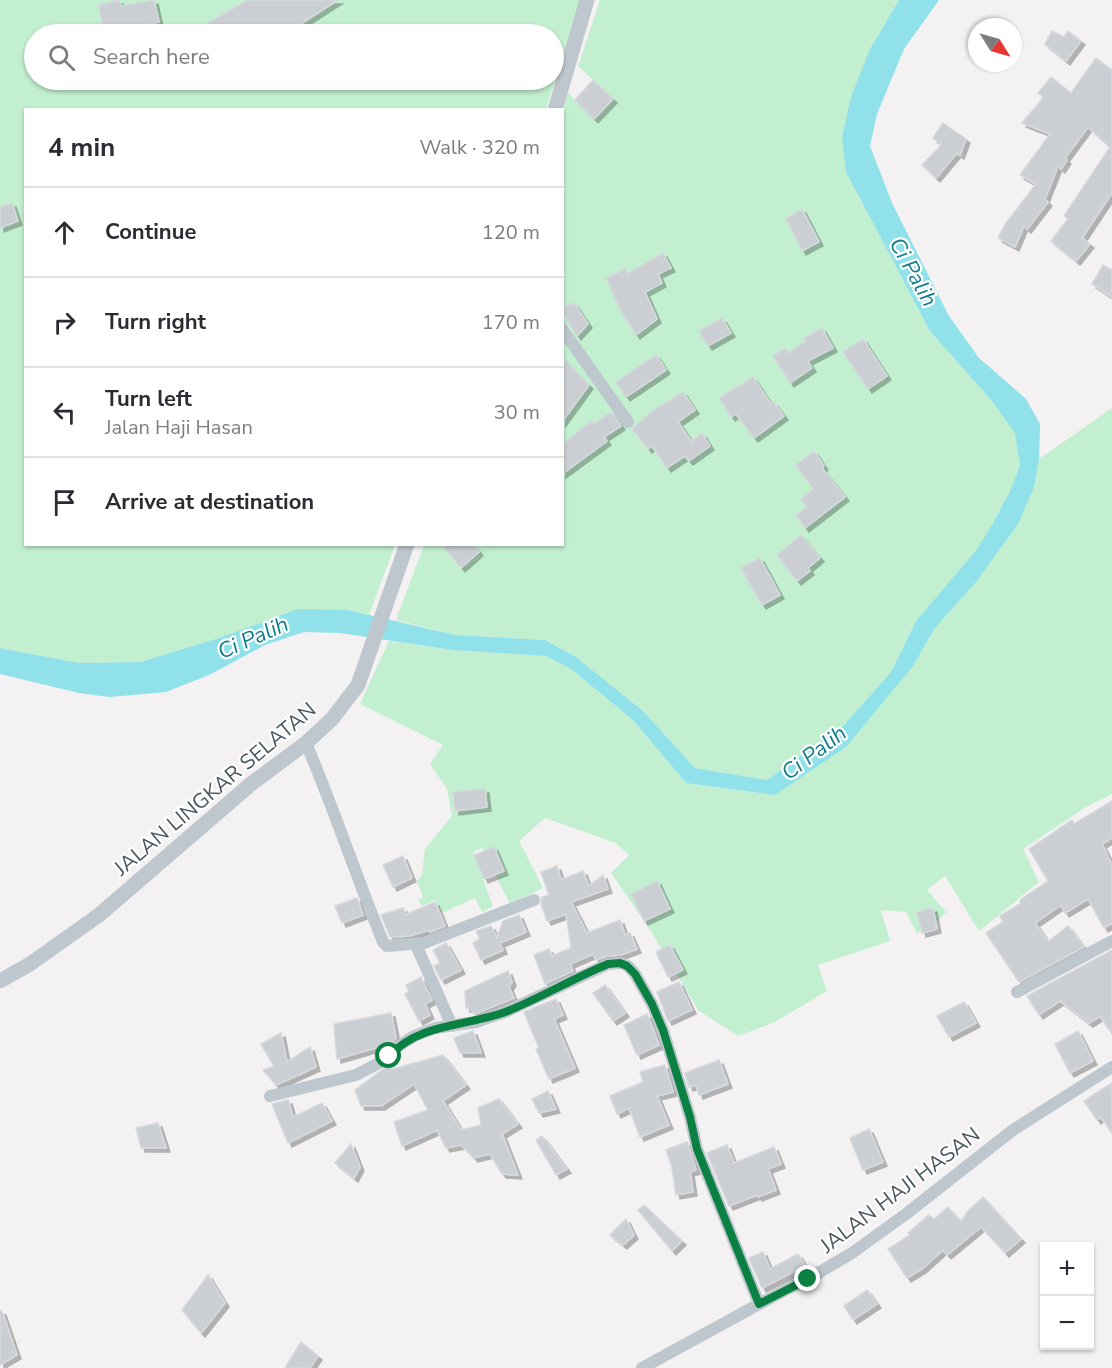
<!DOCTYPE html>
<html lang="en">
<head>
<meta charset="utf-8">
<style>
	:root { --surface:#fff; --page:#f2f2f3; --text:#2b2b33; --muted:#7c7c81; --line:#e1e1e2 }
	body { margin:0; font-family:"Nunito Sans",sans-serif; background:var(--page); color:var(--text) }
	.controls { position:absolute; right:18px; bottom:18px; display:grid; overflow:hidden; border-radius:0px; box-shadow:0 2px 4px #0004 }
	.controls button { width:54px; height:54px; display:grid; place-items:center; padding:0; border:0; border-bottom:2px solid var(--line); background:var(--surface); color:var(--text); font:30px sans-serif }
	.compass { position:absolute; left:968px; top:18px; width:54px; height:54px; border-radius:50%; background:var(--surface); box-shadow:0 2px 4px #0004; rotate:127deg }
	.stop { position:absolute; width:18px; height:18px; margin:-14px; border:4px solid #0b8043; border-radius:50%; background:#fff }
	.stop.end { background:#0b8043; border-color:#fff; box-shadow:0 2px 6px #0008 }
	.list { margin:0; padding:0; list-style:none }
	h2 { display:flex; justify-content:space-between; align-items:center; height:78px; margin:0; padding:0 24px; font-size:26px }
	h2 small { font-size:20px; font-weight:400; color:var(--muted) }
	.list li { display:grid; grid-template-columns:39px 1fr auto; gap:18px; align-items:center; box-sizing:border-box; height:90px; padding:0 24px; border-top:2px solid var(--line) }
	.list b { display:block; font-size:22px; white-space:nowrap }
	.list p { margin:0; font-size:20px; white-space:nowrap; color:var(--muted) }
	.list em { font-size:20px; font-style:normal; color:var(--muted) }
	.icon { flex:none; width:33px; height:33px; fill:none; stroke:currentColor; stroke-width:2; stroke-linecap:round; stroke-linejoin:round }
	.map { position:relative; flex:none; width:1112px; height:1368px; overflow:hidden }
	.search { position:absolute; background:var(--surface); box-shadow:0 2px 4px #0004; left:24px; top:24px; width:540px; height:66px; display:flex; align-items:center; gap:15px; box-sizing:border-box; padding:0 21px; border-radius:33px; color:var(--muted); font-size:22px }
	.panel { position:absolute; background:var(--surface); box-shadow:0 2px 4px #0004; left:24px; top:108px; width:540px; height:438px; border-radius:0px }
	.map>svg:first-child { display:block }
</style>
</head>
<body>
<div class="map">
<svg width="1112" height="1368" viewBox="0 0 1112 1368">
	<defs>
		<filter id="shadow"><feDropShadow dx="4" dy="4" stdDeviation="0" flood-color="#0004"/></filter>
	</defs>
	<rect width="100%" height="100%" fill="#f3f1f1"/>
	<g fill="#c2efcf" fill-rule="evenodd">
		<path d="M 0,0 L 580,0 L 546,109 L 26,110 L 26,544 L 395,545 L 369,615 L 348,610 L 219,638 L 140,662 L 79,663 L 0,648 ZM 34,34 L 554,34 L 554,80 L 34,80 Z"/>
		<path d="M 600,0 L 899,0 L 870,49 L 846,172 L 930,331 L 992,401 L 1016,433 L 1020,465 L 1010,491 L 993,523 L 977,549 L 916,621 L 891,672 L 844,725 L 767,780 L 695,768 L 643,711 L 576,657 L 545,640 L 455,635 L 396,620 L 424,545 L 562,544 L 563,112 L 568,93 L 594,118 L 613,99 L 578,66 Z"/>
		<path d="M 1112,408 L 1112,794 L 1086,807 L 1023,849 L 1039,882 L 979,931 L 945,876 L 927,890 L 946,912 L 930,929 L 917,933 L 906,912 L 881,910 L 890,941 L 818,965 L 827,991 L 775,1022 L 738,1036 L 698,1010 L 651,931 L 611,873 L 629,855 L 616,843 L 545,818 L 519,841 L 543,888 L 510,904 L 482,848 L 473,852 L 493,906 L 482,912 L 475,898 L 442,913 L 435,900 L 422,906 L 418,900 L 423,897 L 417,881 L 422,875 L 425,849 L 452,816 L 447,789 L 430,764 L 443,745 L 360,704 L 389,641 L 452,650 L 546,656 L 571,669 L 633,720 L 686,783 L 775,795 L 913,666 L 935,628 L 976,582 L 1034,487 L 1039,459 Z"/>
	</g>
	<path fill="#90e1ea" d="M 899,0 L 939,0 L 904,49 L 877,114 L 870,146 L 892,203 L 949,316 L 979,358 L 1026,399 L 1040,424 L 1039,459 L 1034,487 L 1018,524 L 976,582 L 935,628 L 913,666 L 846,747 L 775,795 L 686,783 L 633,720 L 571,669 L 546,656 L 452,650 L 340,633 L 304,632 L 265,645 L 209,675 L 166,692 L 110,697 L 79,693 L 0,674 L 0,648 L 79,663 L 140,662 L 219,638 L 298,609 L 348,610 L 455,635 L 545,640 L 576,657 L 643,711 L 695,768 L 767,780 L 844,725 L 891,672 L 916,621 L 977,549 L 993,523 L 1010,491 L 1020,465 L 1015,433 L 992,401 L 930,331 L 846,172 L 842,137 L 851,97 L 870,49 Z"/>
	<g fill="#cbcfd3" stroke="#d5d8dc" stroke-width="1.5" filter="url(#shadow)">
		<path d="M 119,0 L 121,6 L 154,0 L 159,22 L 127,30 L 128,34 L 105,34 L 98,5 Z"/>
		<path d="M 248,0 L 338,0 L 296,27 L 301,34 L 259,34 L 256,28 L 244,34 L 236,34 L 233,29 L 224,34 L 188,34 Z"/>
		<path d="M 1052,31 L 1064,37 L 1068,31 L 1081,41 L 1066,61 L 1045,44 Z"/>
		<path d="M 1096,58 L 1112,70 L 1112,193 L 1082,238 L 1090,244 L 1076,261 L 1051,241 L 1068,219 L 1064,216 L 1110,147 L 1088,127 L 1065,158 L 1067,160 L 1061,169 L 1058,166 L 1045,199 L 1048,202 L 1027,229 L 1024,226 L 1015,247 L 998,238 L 1006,223 L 1036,184 L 1020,175 L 1050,134 L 1022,123 L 1044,97 L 1038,93 L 1051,77 L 1071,93 Z"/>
		<path d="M 593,80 L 613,99 L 594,119 L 575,100 Z"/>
		<path d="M 943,123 L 966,139 L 960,155 L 957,153 L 936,178 L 922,165 L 942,144 L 933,138 Z"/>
		<path d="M 12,203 L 18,221 L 0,228 L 0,207 Z"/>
		<path d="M 802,209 L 819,242 L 802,251 L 786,218 Z"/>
		<path d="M 663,253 L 671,268 L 658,274 L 662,283 L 645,292 L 657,319 L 636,335 L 621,311 L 606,278 L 625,269 L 627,274 Z"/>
		<path d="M 1103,265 L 1112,270 L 1112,297 L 1092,284 Z"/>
		<path d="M 574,303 L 588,324 L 577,336 L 562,311 L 562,308 Z"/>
		<path d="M 722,318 L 731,333 L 708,346 L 699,331 Z"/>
		<path d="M 822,328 L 833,348 L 808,361 L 812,368 L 790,383 L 773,356 L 785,348 L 788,353 L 806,341 L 804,338 Z"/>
		<path d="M 863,339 L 887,376 L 868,389 L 843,352 Z"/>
		<path d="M 656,355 L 666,370 L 626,397 L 616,382 Z"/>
		<path d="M 562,357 L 589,385 L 562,422 Z"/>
		<path d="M 753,377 L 771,404 L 774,402 L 784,416 L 754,438 L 736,414 L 731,417 L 719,398 Z"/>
		<path d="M 683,392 L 695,410 L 678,422 L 691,441 L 702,433 L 710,446 L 689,461 L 685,456 L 667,468 L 652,446 L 648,449 L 632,429 L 652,411 Z"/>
		<path d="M 611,412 L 621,426 L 604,437 L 607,441 L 562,474 L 562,444 L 592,421 L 594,424 Z"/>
		<path d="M 814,451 L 824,466 L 822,468 L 845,497 L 805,528 L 796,515 L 807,507 L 801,499 L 813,489 L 796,465 Z"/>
		<path d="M 801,535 L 820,558 L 808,568 L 810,571 L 797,581 L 777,555 Z"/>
		<path d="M 441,544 L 473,544 L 479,552 L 461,568 Z"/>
		<path d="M 760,558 L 780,595 L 762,605 L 741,568 Z"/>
		<path d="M 485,789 L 487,807 L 455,811 L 453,792 Z"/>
		<path d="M 1112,801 L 1112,838 L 1102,844 L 1112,865 L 1112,923 L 1104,928 L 1088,899 L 1065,913 L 1061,905 L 1035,923 L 1048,942 L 1068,926 L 1084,947 L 1019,982 L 986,933 L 1003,922 L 1000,916 L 1021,903 L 1020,900 L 1048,881 L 1029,849 L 1072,820 L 1074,824 Z"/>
		<path d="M 494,847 L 504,871 L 484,879 L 474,855 Z"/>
		<path d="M 403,856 L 412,878 L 393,887 L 383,865 Z"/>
		<path d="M 557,866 L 561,880 L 583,871 L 589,886 L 603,875 L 608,889 L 571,902 L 587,933 L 620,920 L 625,935 L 630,933 L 637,949 L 621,955 L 607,956 L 596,960 L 593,954 L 570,964 L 573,971 L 545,984 L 534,955 L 549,949 L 552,956 L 571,948 L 566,914 L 547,921 L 541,904 L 542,897 L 549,895 L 541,872 Z"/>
		<path d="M 657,881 L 670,909 L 644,921 L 631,894 Z"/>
		<path d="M 357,898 L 363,915 L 342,923 L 335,906 Z"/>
		<path d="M 435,902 L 445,926 L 430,932 L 429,930 L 409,936 L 390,937 L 381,915 L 403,908 L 405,915 Z"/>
		<path d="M 933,908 L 937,929 L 922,933 L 917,912 Z"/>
		<path d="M 519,915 L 526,932 L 500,943 L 503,950 L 481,960 L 473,943 L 480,939 L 476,931 L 491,926 L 497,938 L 503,921 Z"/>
		<path d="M 446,943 L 461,970 L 441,980 L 434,966 L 440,963 L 433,950 Z"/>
		<path d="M 670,945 L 683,970 L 668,977 L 656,952 Z"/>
		<path d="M 1112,950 L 1112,1034 L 1100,1016 L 1089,1023 L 1060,1001 L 1039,1015 L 1027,996 Z"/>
		<path d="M 508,971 L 512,982 L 509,987 L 514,998 L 474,1014 L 470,1007 L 466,1008 L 465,991 Z"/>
		<path d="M 421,977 L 432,1000 L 425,1004 L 430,1015 L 419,1021 L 405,994 L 409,992 L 406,985 Z"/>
		<path d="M 679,982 L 692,1010 L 668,1021 L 657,992 Z"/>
		<path d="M 605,985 L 625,1013 L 613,1021 L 593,993 Z"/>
		<path d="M 556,999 L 563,1015 L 554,1019 L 575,1068 L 549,1079 L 536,1049 L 539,1048 L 524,1012 Z"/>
		<path d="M 964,1002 L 976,1023 L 949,1037 L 937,1016 Z"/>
		<path d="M 391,1013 L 396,1038 L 389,1044 L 337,1059 L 334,1024 Z"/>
		<path d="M 647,1014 L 659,1045 L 637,1055 L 624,1025 Z"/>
		<path d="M 473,1031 L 481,1053 L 460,1053 L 454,1038 Z"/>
		<path d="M 1078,1031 L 1093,1061 L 1070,1073 L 1055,1044 Z"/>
		<path d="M 281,1033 L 287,1062 L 310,1047 L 316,1067 L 276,1085 L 263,1070 L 274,1066 L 261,1044 Z"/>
		<path d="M 443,1055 L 466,1085 L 443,1101 L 461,1130 L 481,1125 L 478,1108 L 499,1099 L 518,1124 L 502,1134 L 518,1175 L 502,1174 L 490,1154 L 474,1158 L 461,1145 L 446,1148 L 437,1130 L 402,1146 L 394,1122 L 428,1110 L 414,1084 L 381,1106 L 361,1106 L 355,1090 L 390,1064 L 393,1069 Z"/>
		<path d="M 719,1060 L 728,1084 L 699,1095 L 696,1085 L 689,1087 L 685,1073 Z"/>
		<path d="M 665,1065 L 673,1092 L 657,1096 L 669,1125 L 640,1137 L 629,1108 L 617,1114 L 610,1096 L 643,1082 L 640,1072 Z"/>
		<path d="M 1112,1083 L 1112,1133 L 1101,1117 L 1097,1120 L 1084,1101 Z"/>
		<path d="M 548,1091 L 556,1109 L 539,1113 L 532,1099 Z"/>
		<path d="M 288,1100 L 293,1117 L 322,1103 L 332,1121 L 288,1143 L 272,1104 Z"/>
		<path d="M 158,1123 L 166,1148 L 141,1148 L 136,1128 Z"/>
		<path d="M 869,1129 L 883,1162 L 863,1170 L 850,1138 Z"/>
		<path d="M 542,1136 L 567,1169 L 556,1175 L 536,1140 Z"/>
		<path d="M 687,1142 L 696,1170 L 690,1172 L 693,1192 L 676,1195 L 672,1168 L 666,1150 Z"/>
		<path d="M 351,1144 L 360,1167 L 354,1178 L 335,1163 Z"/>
		<path d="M 727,1145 L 734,1163 L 774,1147 L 781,1164 L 768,1169 L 776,1190 L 758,1197 L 757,1195 L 729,1206 L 707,1153 Z"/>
		<path d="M 983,1197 L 1021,1239 L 1005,1253 L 981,1227 L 947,1255 L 943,1250 L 922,1269 L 907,1278 L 888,1249 L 910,1235 L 908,1233 L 929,1215 L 934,1219 L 948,1207 L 961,1222 L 968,1211 Z"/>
		<path d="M 644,1205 L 682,1241 L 672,1251 L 638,1210 Z"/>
		<path d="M 626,1219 L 634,1235 L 623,1245 L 610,1235 Z"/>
		<path d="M 763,1252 L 770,1269 L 798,1254 L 805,1266 L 762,1288 L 749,1258 Z"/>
		<path d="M 208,1275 L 225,1303 L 201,1333 L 182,1310 Z"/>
		<path d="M 867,1290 L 877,1304 L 853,1320 L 844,1306 Z"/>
		<path d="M 0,1311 L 2,1311 L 17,1355 L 0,1365 Z"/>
		<path d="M 301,1342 L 318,1356 L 310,1368 L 285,1368 Z"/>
	</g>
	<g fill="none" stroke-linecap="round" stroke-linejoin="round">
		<g stroke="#bdc7cd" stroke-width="12">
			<path d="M 562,329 L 628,422"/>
			<path d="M 306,743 C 334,809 356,876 383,942 L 387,946 L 424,943 L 534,900"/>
			<path d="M 416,945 L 452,1026"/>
			<path d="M 1017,992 L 1112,941"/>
			<path d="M 270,1096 L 356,1075 L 379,1063 L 400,1045 L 414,1036 L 435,1028 L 476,1022 L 507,1011 L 608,964 L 620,963 L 628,966 L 635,974 L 652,1004 L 663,1030 L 690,1117 L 697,1149 L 759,1304"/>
			<path d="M 642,1368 L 785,1290 L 808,1279 L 852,1253 L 906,1214 L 1013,1130 L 1112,1067"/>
		</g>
		<g stroke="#bdc7cd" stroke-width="15">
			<path d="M 555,110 L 587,0"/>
			<path d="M 0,981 L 30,964 L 99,915 L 251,784 L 306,743 L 332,719 L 358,685 L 407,544"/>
		</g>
	</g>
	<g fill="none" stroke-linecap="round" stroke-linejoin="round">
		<path stroke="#0b8043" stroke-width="8" d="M 389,1056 C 421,1022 467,1027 508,1011 C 542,997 574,978 608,964 L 620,963 L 627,966 L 635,974 L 652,1004 L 663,1030 L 690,1117 L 697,1149 L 759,1304 L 808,1279"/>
	</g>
	<g text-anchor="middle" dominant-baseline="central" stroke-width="4.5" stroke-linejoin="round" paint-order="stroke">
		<g font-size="21" fill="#49565e" stroke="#fff">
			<text transform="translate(215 789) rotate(-40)">JALAN LINGKAR SELATAN</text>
			<text transform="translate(900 1190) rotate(-37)">JALAN HAJI HASAN</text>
		</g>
		<g font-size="22" font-style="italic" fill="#117f8b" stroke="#fff">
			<text transform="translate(913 272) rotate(61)">Ci Palih</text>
			<text transform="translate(253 638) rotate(-24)">Ci Palih</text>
			<text transform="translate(814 753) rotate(-37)">Ci Palih</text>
		</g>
	</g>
</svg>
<div class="controls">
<button>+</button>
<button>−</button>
</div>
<svg class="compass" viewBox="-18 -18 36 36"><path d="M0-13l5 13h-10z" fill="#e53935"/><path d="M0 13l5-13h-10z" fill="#7c7c81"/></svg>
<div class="stop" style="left:389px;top:1056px"></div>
<div class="stop end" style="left:808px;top:1279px"></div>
<div class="search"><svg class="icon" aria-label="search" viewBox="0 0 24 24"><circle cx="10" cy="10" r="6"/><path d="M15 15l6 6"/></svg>Search here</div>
<section class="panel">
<h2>4 min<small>Walk · 320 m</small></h2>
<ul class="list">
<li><svg class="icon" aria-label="ahead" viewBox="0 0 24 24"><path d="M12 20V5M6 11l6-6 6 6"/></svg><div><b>Continue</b></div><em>120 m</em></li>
<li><svg class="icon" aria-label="right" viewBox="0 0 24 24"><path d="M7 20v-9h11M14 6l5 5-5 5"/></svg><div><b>Turn right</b></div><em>170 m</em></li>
<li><svg class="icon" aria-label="left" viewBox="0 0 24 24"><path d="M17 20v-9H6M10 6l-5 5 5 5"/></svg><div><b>Turn left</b><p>Jalan Haji Hasan</p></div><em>30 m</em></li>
<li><svg class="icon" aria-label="arrive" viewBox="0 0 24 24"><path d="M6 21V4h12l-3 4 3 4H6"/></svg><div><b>Arrive at destination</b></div></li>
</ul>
</section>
</div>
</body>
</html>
